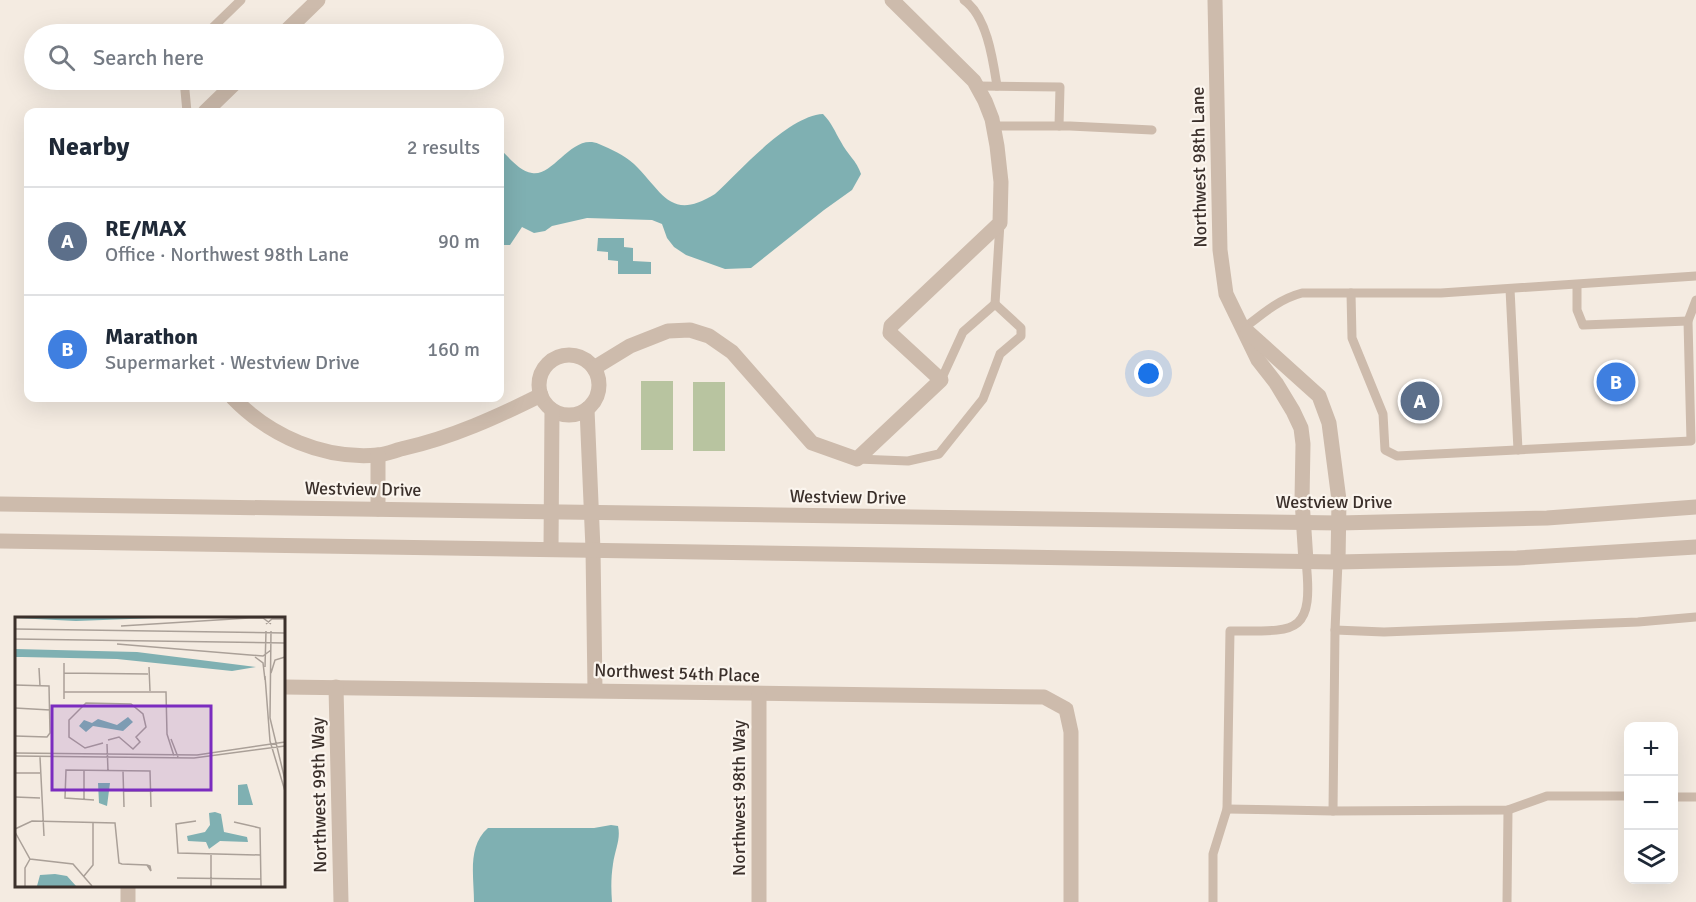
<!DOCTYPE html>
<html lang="en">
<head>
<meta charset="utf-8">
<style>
	:root { --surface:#fff; --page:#f2f2f3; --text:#1f2937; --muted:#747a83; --line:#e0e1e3; --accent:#b45309 }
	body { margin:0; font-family:Signika,sans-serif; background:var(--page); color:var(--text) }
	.controls { position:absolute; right:18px; bottom:18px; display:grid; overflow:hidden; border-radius:12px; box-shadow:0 6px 24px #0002 }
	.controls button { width:54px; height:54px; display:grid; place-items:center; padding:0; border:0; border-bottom:2px solid var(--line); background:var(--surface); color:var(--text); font:30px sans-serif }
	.you { position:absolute; left:1149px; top:374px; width:21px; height:21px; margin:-15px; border:4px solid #fff; border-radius:50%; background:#1a73e8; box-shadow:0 0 0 9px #1a73e833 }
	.badge { display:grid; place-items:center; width:39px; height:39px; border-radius:50%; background:var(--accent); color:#fff; font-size:20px; font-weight:700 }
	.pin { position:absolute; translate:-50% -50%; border:3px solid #fff; box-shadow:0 2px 6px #0006 }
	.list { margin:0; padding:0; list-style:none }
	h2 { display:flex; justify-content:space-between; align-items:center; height:78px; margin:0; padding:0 24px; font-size:26px }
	h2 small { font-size:20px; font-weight:400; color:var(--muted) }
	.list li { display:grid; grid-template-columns:39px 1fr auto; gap:18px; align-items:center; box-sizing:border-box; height:108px; padding:0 24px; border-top:2px solid var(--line) }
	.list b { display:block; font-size:22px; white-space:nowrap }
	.list p { margin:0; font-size:20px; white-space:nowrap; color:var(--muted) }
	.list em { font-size:20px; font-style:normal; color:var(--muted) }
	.icon { flex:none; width:33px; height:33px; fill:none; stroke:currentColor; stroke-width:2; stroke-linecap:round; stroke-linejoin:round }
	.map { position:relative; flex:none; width:1696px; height:902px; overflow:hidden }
	.search { position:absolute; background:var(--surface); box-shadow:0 6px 24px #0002; left:24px; top:24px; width:480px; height:66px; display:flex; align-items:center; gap:15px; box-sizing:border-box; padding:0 21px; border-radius:33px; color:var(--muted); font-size:22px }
	.panel { position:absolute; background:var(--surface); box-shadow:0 6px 24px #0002; left:24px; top:108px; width:480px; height:294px; border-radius:12px }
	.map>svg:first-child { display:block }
</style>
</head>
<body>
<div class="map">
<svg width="1696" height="902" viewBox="0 0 1696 902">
	<rect width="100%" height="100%" fill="#f4ebe1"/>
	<g fill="#b8c4a0">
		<rect x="641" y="381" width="32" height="69"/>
		<rect x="693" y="382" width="32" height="69"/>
	</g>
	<g fill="#7fb0b2">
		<path d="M 823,114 C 832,123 835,132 841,142 C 847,154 857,161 861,174 L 852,190 L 824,210 L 751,268 L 725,269 L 686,255 L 674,247 L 667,238 L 662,224 L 652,220 L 587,218 L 552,226 L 545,231 L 534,233 L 522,227 L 510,245 L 500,245 L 500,149 C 509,157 519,171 532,173 C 554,177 572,132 599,144 C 611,149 624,155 634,164 C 663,192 670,222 715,194 C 741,170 788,116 823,114 Z"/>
		<path d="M 598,238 L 624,238 L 624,247 L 633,248 L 633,261 L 651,262 L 651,274 L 618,274 L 618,261 L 608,260 L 608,252 L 597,251 Z"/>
		<path d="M 611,825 L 618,826 C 621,839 615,850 613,864 C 611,877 611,889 612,902 L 474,902 C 474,877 467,846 488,828 L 594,828 Z"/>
	</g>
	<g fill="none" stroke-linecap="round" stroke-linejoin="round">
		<g stroke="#cdbbac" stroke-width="9">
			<path d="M 964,0 C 987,16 993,60 997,86"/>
			<path d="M 206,34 L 241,0"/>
			<path d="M 184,80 L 187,112"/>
			<path d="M 977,86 L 1060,87 L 1059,126"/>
			<path d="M 993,126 L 1070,126 L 1152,130"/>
			<path d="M 1577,285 L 1577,310 L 1583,325 L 1688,321"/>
			<path d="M 1510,289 L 1518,450"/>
			<path d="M 1351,293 L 1352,338 L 1383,414 L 1385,450 L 1397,456 L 1691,441 L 1688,321 L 1696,300"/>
			<path d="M 995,304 L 1000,223"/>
			<path d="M 1243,329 C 1262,314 1279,299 1302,293 L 1441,293 L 1696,276"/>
			<path d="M 857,459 L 908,461 L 939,454 L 983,399 L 1000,354 L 1021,336 L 1021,328 L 995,304 L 963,332 L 941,380"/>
			<path d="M 1335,630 L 1384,632 L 1638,622 L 1696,617"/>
			<path d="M 1674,797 L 1696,797"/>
			<path d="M 1227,809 L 1333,811 L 1508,810 L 1547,796 L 1628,796"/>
			<path d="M 1333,811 L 1335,630 L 1338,562"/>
			<path d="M 1213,902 L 1213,854 L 1227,809 L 1230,631 C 1296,631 1314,636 1306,561"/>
			<path d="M 1507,902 L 1508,810"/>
		</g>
		<g stroke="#cdbbac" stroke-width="15">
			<path d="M 1215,0 L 1220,250 L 1226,294 L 1258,360 L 1276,383 L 1293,411 L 1301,428 L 1303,444 L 1302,500 L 1306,561"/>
			<path d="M 283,34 L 318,0"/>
			<path d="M 205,112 L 238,80"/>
			<path d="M 1248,332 L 1319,396 L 1329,423 L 1339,500 L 1338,562"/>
			<circle cx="569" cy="385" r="30"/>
			<path d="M 594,368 L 630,346 L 668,331 L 690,330 L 709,336 L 732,352 L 812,443 L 857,459 L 941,380 L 890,333 L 891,326 L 1000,223 L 1001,182 L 997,146 L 992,119 L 985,101 L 974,81 L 892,0"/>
			<path d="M 233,398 C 270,436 324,460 378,455 C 387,454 396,450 405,448 C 453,437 497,417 541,395"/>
			<path d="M 587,409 L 593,549 L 595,690"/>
			<path d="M 378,455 L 378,509"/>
			<path d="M 551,549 L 552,410"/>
			<path d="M 284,687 L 1044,697 L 1066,709 L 1071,732 L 1071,902"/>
			<path d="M 336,687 L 341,902"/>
			<path d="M 759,695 L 759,902"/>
			<path d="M 128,886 L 128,902"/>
		</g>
		<g stroke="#cdbbac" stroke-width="15">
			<path d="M 0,504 L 1339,523 L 1547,518 L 1696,507"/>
			<path d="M 0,541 L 1338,562 L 1517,558 L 1696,547"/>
		</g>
	</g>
	<g text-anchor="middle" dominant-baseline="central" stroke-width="4.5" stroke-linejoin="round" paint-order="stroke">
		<g font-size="18" fill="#3b302b" stroke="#fbf5ee">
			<text transform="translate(1199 167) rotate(-91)">Northwest 98th Lane</text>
			<text transform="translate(363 489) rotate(1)">Westview Drive</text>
			<text transform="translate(848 497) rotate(1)">Westview Drive</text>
			<text x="1334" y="502">Westview Drive</text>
			<text transform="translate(677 673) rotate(2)">Northwest 54th Place</text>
			<text transform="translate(319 795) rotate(-91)">Northwest 99th Way</text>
			<text transform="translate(739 798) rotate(-90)">Northwest 98th Way</text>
		</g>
	</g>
	<g transform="translate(15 617)">
		<rect width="270" height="270" fill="#f4ebe1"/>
		<path d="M 0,1 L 142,1 L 61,4 ZM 0,32 L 122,35 L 241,50 L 217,54 L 102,42 L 7,40 L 0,40 ZM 113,100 L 118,105 L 108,114 L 78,109 L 71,115 L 64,109 L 69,103 L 77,106 L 83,102 L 102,108 ZM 83,166 L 95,166 L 92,189 L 84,186 ZM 232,167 L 238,188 L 223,188 L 223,168 ZM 200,195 L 206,197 L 209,215 L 232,220 L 233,225 L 205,224 L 194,232 L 191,225 L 173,224 L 172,219 L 190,215 L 195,208 L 194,196 ZM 40,257 L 52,259 L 61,269 L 22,269 L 25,258 Z" fill="#7fb0b2"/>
		<path fill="none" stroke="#aaa098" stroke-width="1.5" d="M 251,7 L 257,2 L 270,2M 106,9 L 234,1 L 248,1 L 256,7M 0,12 L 270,16M 256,14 L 255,101 L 270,163M 0,22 L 270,26M 102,27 L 248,39 L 256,33M 240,40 L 248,46 L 250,63M 49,46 L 49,82M 134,50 L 135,74M 250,50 L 251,14M 24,51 L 25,69M 49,56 L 133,57M 256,56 L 260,43 L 270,40M 250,59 L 255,124 L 270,174M 0,68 L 34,69 L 35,116 L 32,120 L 0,119M 49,75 L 151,75 L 152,117 L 159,139M 0,91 L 35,93M 156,122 L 163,140M 88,126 L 70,131 L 54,120 L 54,103 L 71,86 L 116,87 L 128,97 L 131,110 L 121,120 L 125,125 L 118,132 L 104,120 L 93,123M 92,127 L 93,154M 0,136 L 182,138 L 270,125M 0,139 L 179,141 L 270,129M 25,140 L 29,219M 69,153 L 69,183M 108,154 L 109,190M 0,156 L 25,156M 108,174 L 138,174M 0,180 L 25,181M 79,183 L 50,181 L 51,153 L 135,154 L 136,190M 181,204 L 161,207 L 163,236 L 245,238M 219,205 L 245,211 L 246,269M 0,212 L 17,204 L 100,206 L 104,246 L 107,247 L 132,248 L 135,249 L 136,254 L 132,248M 0,215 L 15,242 L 58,247 L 77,269M 69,259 L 78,248 L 78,205M 162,261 L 246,262M 10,269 L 10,251 L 15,242M 196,269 L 196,237"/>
		<path fill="#7b2cbf" fill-opacity="0.15" stroke="#7b2cbf" stroke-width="3" d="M 37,89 L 196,89 L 196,173 L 37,173 Z"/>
		<rect width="270" height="270" fill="none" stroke="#3b302b" stroke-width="3"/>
	</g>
</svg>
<div class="controls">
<button>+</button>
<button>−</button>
<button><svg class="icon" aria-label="layers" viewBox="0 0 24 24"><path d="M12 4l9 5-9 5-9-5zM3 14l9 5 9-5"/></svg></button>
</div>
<div class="you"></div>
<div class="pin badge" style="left:1420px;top:401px;background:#5c6f8a">A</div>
<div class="pin badge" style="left:1616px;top:382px;background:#3f7fe0">B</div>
<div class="search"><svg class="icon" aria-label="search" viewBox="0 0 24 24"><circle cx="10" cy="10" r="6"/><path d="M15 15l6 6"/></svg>Search here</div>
<section class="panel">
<h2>Nearby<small>2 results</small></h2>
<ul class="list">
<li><span class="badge" style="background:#5c6f8a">A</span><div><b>RE/MAX</b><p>Office · Northwest 98th Lane</p></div><em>90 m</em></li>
<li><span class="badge" style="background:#3f7fe0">B</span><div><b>Marathon</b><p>Supermarket · Westview Drive</p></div><em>160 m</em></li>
</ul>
</section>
</div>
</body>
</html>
